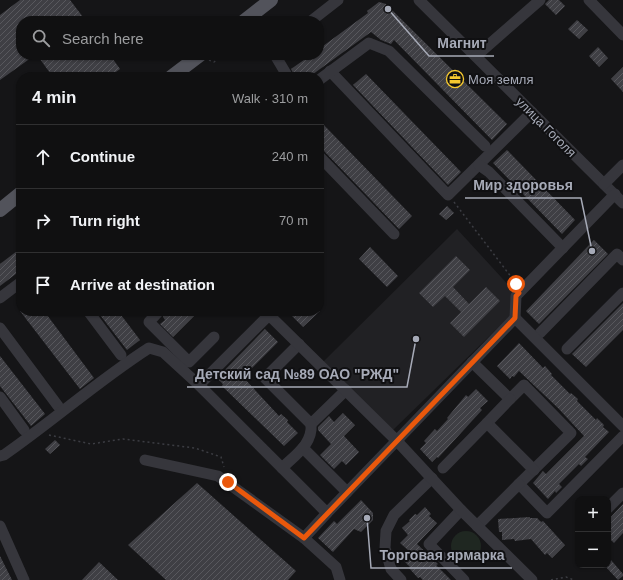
<!DOCTYPE html>
<html lang="en">
<head>
<meta charset="utf-8">
<style>
	:root { --surface:#101011; --page:#1e1e1f; --text:#f1f3f6; --muted:#9c9d9f; --line:#303031 }
	body { margin:0; font-family:Helvetica,sans-serif; background:var(--page); color:var(--text) }
	.controls { position:absolute; right:12px; bottom:12px; display:grid; overflow:hidden; border-radius:8px; box-shadow:0 1px 3px #0004 }
	.controls button { width:36px; height:36px; display:grid; place-items:center; padding:0; border:0; border-bottom:1px solid var(--line); background:var(--surface); color:var(--text); font:20px sans-serif }
	.stop { position:absolute; width:12px; height:12px; margin:-9px; border:3px solid #ea580c; border-radius:50%; background:#fff }
	.stop.end { background:#ea580c; border-color:#fff; box-shadow:0 1px 4px #0008 }
	.list { margin:0; padding:0; list-style:none }
	h2 { display:flex; justify-content:space-between; align-items:center; height:52px; margin:0; padding:0 16px; font-size:17px }
	h2 small { font-size:13px; font-weight:400; color:var(--muted) }
	.list li { display:grid; grid-template-columns:26px 1fr auto; gap:12px; align-items:center; box-sizing:border-box; height:64px; padding:0 16px; border-top:1px solid var(--line) }
	.list b { display:block; font-size:15px; white-space:nowrap }
	.list em { font-size:13px; font-style:normal; color:var(--muted) }
	.icon { flex:none; width:22px; height:22px; fill:none; stroke:currentColor; stroke-width:2; stroke-linecap:round; stroke-linejoin:round }
	.map { position:relative; flex:none; width:623px; height:580px; overflow:hidden }
	.search { position:absolute; background:var(--surface); box-shadow:0 1px 3px #0004; left:16px; top:16px; width:308px; height:44px; display:flex; align-items:center; gap:10px; box-sizing:border-box; padding:0 14px; border-radius:16px; color:var(--muted); font-size:15px }
	.panel { position:absolute; background:var(--surface); box-shadow:0 1px 3px #0004; left:16px; top:72px; width:308px; height:244px; border-radius:16px }
	.map>svg:first-child { display:block }
</style>
</head>
<body>
<div class="map">
<svg width="623" height="580" viewBox="0 0 623 580">
	<defs>
		<pattern id="building-hatch" width="6" height="6" patternUnits="userSpaceOnUse"><rect width="6" height="6" fill="#3f3f44"/><path d="M-1 1l2-2M0 6l6-6M5 7l2-2" fill="none" stroke="#58585d"/></pattern>
	</defs>
	<rect width="100%" height="100%" fill="#151517"/>
	<path fill="#212124" d="M 457,229 L 513,290 L 510,316 L 392,431 L 323,362 Z"/>
	<circle fill="#1f2721" cx="466" cy="546" r="15"/>
	<g fill="url(#building-hatch)">
		<path d="M 20,0 L 70,0 L 86,21 L 21,21 L 21,55 L 35,55 L 0,80 L 0,15 Z"/>
		<path d="M 549,0 L 559,0 L 565,6 L 556,15 L 545,4 Z"/>
		<path d="M 379,2 L 386,4 L 393,11 L 507,124 L 492,140 L 394,40 L 391,44 L 381,40 L 371,32 L 309,77 L 295,77 L 291,69 L 311,55 L 319,55 L 319,49 L 368,13 L 367,11 Z"/>
		<path d="M 577,20 L 588,30 L 579,39 L 568,29 Z"/>
		<path d="M 598,47 L 608,58 L 599,67 L 589,56 Z"/>
		<path d="M 37,55 L 110,55 L 120,69 L 109,77 L 53,77 Z"/>
		<path d="M 623,67 L 623,92 L 611,79 Z"/>
		<path d="M 366,74 L 461,172 L 448,185 L 353,85 Z"/>
		<path d="M 319,120 L 412,216 L 399,229 L 324,151 L 319,148 Z"/>
		<path d="M 507,150 L 575,220 L 562,234 L 493,163 Z"/>
		<path d="M 447,206 L 454,213 L 446,220 L 439,214 Z"/>
		<path d="M 594,240 L 608,254 L 539,324 L 526,311 Z"/>
		<path d="M 370,247 L 398,276 L 387,287 L 359,259 Z"/>
		<path d="M 21,248 L 21,270 L 0,286 L 0,264 Z"/>
		<path d="M 456,256 L 470,270 L 453,287 L 469,304 L 486,287 L 500,301 L 464,337 L 450,323 L 461,312 L 445,296 L 433,307 L 419,293 Z"/>
		<path d="M 623,303 L 623,330 L 586,367 L 572,354 Z"/>
		<path d="M 20,311 L 44,311 L 94,378 L 80,389 Z"/>
		<path d="M 97,311 L 118,311 L 140,340 L 127,350 Z"/>
		<path d="M 167,311 L 199,311 L 173,337 L 160,324 L 165,320 L 163,317 Z"/>
		<path d="M 287,311 L 320,311 L 303,327 Z"/>
		<path d="M 265,329 L 278,342 L 243,377 L 279,416 L 281,414 L 288,420 L 287,422 L 298,433 L 284,446 L 222,386 L 223,384 L 217,378 Z"/>
		<path d="M 519,343 L 543,368 L 545,366 L 552,374 L 551,375 L 570,394 L 571,393 L 578,399 L 577,401 L 596,420 L 597,418 L 604,425 L 603,427 L 609,432 L 585,457 L 588,459 L 581,466 L 579,464 L 559,484 L 562,487 L 556,493 L 555,491 L 548,499 L 533,483 L 543,471 L 546,474 L 584,436 L 558,408 L 519,371 L 514,377 L 512,376 L 510,379 L 497,366 Z"/>
		<path d="M 0,356 L 45,414 L 31,426 L 0,386 Z"/>
		<path d="M 476,389 L 488,401 L 480,408 L 482,410 L 438,458 L 437,457 L 432,462 L 420,449 L 426,443 L 424,441 L 435,429 L 437,431 L 448,419 L 447,418 L 466,395 L 468,397 Z"/>
		<path d="M 343,413 L 355,425 L 344,436 L 359,452 L 346,465 L 342,461 L 334,469 L 320,455 L 331,444 L 318,430 L 318,427 L 329,416 L 334,422 Z"/>
		<path d="M 55,440 L 60,445 L 50,454 L 45,449 Z"/>
		<path d="M 197,483 L 296,571 L 288,580 L 166,580 L 128,545 Z"/>
		<path d="M 361,500 L 373,513 L 373,520 L 361,532 L 354,529 L 333,552 L 318,538 L 334,521 L 337,524 Z"/>
		<path d="M 623,504 L 623,533 L 614,543 L 608,537 L 608,520 Z"/>
		<path d="M 425,507 L 431,514 L 429,516 L 437,523 L 417,544 L 438,564 L 436,565 L 451,580 L 423,580 L 420,577 L 418,578 L 409,568 L 410,567 L 402,559 L 409,551 L 400,543 L 408,535 L 402,528 L 410,521 L 409,520 L 415,514 L 417,515 Z"/>
		<path d="M 530,517 L 530,518 L 537,518 L 541,522 L 543,521 L 565,545 L 552,558 L 547,553 L 545,555 L 531,539 L 515,541 L 514,539 L 502,540 L 502,532 L 499,532 L 498,519 Z"/>
		<path d="M 0,556 L 12,580 L 0,580 Z"/>
		<path d="M 611,560 L 623,574 L 623,576 L 618,580 L 605,566 L 608,565 L 608,563 Z"/>
		<path d="M 99,562 L 118,580 L 82,580 Z"/>
	</g>
	<g fill="none" stroke-linecap="round" stroke-linejoin="round">
		<g stroke="#3c3d43" stroke-width="1.5" stroke-dasharray="2 3" stroke-linecap="butt">
			<path d="M 209,60 L 214,62 L 223,55"/>
			<path d="M 454,202 L 515,282"/>
			<path d="M 49,435 L 91,444 L 123,439 L 195,448 L 221,457 L 224,467"/>
			<path d="M 551,580 L 566,577 L 574,580"/>
		</g>
		<g stroke="#36363c" stroke-width="11">
			<path d="M 419,0 L 623,203"/>
			<path d="M 589,0 L 623,35"/>
			<path d="M 311,21 L 338,0"/>
			<path d="M 275,55 L 288,77"/>
			<path d="M 476,56 L 540,0"/>
			<path d="M 330,71 L 448,195 L 532,112"/>
			<path d="M 319,80 L 369,43 L 389,51 L 485,146"/>
			<path d="M 319,156 L 394,234"/>
			<path d="M 479,165 L 489,172 L 563,248"/>
			<path d="M 604,184 L 623,165"/>
			<path d="M 0,298 L 21,282"/>
			<path d="M 88,311 L 121,355"/>
			<path d="M 159,311 L 149,322 L 189,362 L 214,337"/>
			<path d="M 515,318 L 516,296 L 615,194"/>
			<path d="M 0,328 L 58,406"/>
			<path d="M 540,333 L 617,254 L 623,260"/>
			<path d="M 299,344 L 265,378 L 311,424 L 346,390"/>
			<path d="M 567,349 L 623,293"/>
			<path d="M 472,362 L 510,399 L 524,385 L 571,433 L 519,484 L 547,513 L 623,436"/>
			<path d="M 0,397 L 24,430"/>
			<path d="M 510,399 L 487,423 L 534,470"/>
			<path d="M 303,448 L 347,492"/>
			<path d="M 0,456 L 4,455 C 53,421 99,380 149,348 L 163,352 L 199,385"/>
			<path d="M 145,460 L 218,476 L 304,538 L 327,513"/>
			<path d="M 282,468 C 295,455 313,444 311,424"/>
			<path d="M 443,468 L 487,423"/>
			<path d="M 608,508 L 623,493"/>
			<path d="M 461,510 L 429,544 L 464,580"/>
			<path d="M 0,526 L 24,580"/>
			<path d="M 477,526 L 519,484"/>
			<path d="M 304,538 L 336,567 L 340,580"/>
			<path d="M 401,580 L 391,569 L 385,548 L 386,531 L 394,515 L 432,478"/>
			<path d="M 532,580 L 461,510 L 397,441 L 269,315 L 199,385 L 327,513 C 390,448 452,383 515,318 L 623,426"/>
		</g>
		<g stroke="#52535b" stroke-width="14">
			<path d="M 244,21 L 271,0"/>
			<path d="M 171,77 L 200,55"/>
			<path d="M 0,210 L 21,193"/>
		</g>
	</g>
	<g fill="none" stroke-linecap="round" stroke-linejoin="round">
		<path stroke="#ea580c" stroke-width="5" d="M 228,482 L 304,538 L 515,318 L 516,296 L 519,293 L 516,284"/>
	</g>
	<defs>
		<g id="office-ring" transform="scale(0.9)"><circle r="9.5" fill="#101012" stroke="#f5c82f" stroke-width="1.5"/><path d="M-6-3h4V-5.5h4V-3h4V5H-6ZM-1-4.5V-3h2v-1.5ZM-6 0V1H6V0Z" fill="#f5c82f"/></g>
	</defs>
	<g fill-rule="evenodd">
		<use href="#office-ring" x="455" y="79"/>
	</g>
	<g text-anchor="middle" dominant-baseline="central" stroke-width="4" stroke-linejoin="round" paint-order="stroke">
		<g font-size="13" fill="#a6aab7" stroke="#101012" text-anchor="start">
			<text x="468" y="79">Моя земля</text>
		</g>
		<g font-size="13" fill="#a6aab7" stroke="#101012">
			<text transform="translate(546 127) rotate(45)">улица Гоголя</text>
		</g>
	</g>
	<path fill="none" stroke="#a6aab7" stroke-width="1.5" d="M388 9L429 56H494M592 251L581 198H465M416 339L407 387H187M367 518L371 568H512"/>
	<g fill="#a6aab7" stroke="#101012" stroke-width="1.5">
		<circle cx="388" cy="9" r="4"/>
		<circle cx="592" cy="251" r="4"/>
		<circle cx="416" cy="339" r="4"/>
		<circle cx="367" cy="518" r="4"/>
	</g>
	<g font-size="14" text-anchor="middle" font-weight="bold" fill="#a6aab7" stroke="#101012" stroke-width="4" stroke-linejoin="round" paint-order="stroke">
		<text x="462" y="48">Магнит</text>
		<text x="523" y="190">Мир здоровья</text>
		<text x="297" y="379">Детский сад №89 ОАО "РЖД"</text>
		<text x="442" y="560">Торговая ярмарка</text>
	</g>
</svg>
<div class="controls">
<button>+</button>
<button>−</button>
</div>
<div class="stop" style="left:516px;top:284px"></div>
<div class="stop end" style="left:228px;top:482px"></div>
<div class="search"><svg class="icon" aria-label="search" viewBox="0 0 24 24"><circle cx="10" cy="10" r="6"/><path d="M15 15l6 6"/></svg>Search here</div>
<section class="panel">
<h2>4 min<small>Walk · 310 m</small></h2>
<ul class="list">
<li><svg class="icon" aria-label="ahead" viewBox="0 0 24 24"><path d="M12 20V5M6 11l6-6 6 6"/></svg><div><b>Continue</b></div><em>240 m</em></li>
<li><svg class="icon" aria-label="right" viewBox="0 0 24 24"><path d="M7 20v-9h11M14 6l5 5-5 5"/></svg><div><b>Turn right</b></div><em>70 m</em></li>
<li><svg class="icon" aria-label="arrive" viewBox="0 0 24 24"><path d="M6 21V4h12l-3 4 3 4H6"/></svg><div><b>Arrive at destination</b></div></li>
</ul>
</section>
</div>
</body>
</html>
